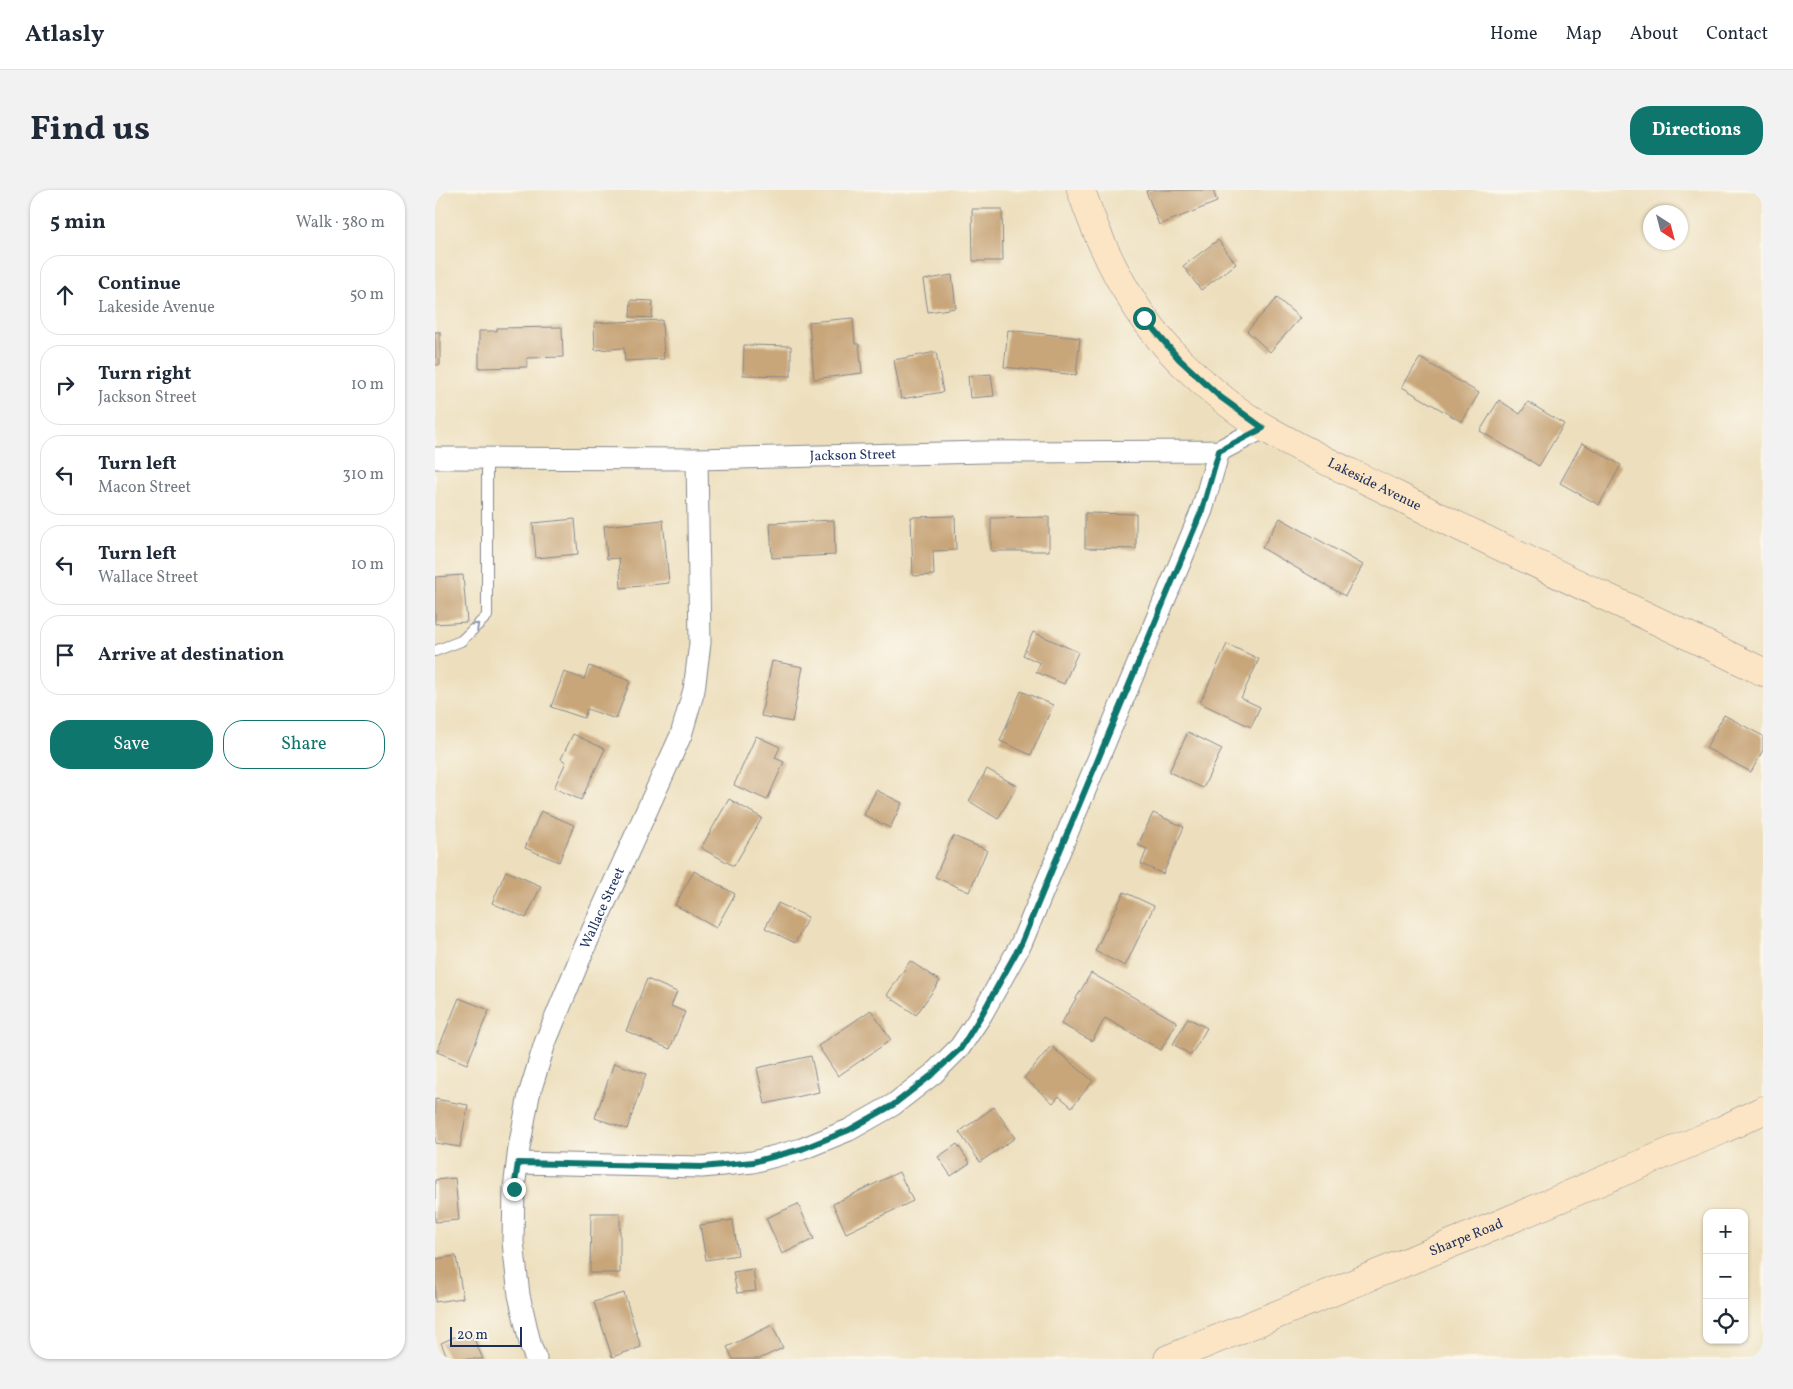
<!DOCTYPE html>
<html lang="en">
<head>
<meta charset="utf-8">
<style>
	:root { --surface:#fff; --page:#f2f2f3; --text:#1f2937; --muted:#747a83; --line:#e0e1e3; --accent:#0f766e }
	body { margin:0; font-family:Vollkorn,serif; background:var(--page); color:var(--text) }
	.controls { position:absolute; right:15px; bottom:15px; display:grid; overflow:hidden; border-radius:10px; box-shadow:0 1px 4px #0004 }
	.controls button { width:45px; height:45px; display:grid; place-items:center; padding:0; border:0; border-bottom:1px solid var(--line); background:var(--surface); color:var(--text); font:25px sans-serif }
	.compass { position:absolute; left:1208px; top:15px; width:45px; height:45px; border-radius:50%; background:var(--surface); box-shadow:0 1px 4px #0004; rotate:144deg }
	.scale { position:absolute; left:15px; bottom:12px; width:72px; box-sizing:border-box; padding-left:5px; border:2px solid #1b2f5e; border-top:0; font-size:14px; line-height:18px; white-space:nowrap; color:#1b2f5e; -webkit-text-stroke:4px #fbf7ec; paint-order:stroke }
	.stop { position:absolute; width:15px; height:15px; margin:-11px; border:4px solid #0f766e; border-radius:50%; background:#fff }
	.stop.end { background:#0f766e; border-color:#fff; box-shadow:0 1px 5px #0008 }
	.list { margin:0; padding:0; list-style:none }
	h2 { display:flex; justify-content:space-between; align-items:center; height:65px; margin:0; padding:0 20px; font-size:21px }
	h2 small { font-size:16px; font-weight:400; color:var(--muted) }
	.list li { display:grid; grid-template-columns:32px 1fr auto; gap:15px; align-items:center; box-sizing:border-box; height:80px; margin:0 10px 10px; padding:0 10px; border:1px solid var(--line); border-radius:20px }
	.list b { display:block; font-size:19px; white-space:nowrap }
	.list p { margin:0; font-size:16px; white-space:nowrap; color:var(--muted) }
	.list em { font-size:16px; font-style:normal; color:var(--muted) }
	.actions { display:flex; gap:10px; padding:15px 20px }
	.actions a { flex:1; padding:11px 0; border:1px solid var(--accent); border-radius:20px; text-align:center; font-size:18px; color:var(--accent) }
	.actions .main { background:var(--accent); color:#fff }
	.icon { flex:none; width:28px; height:28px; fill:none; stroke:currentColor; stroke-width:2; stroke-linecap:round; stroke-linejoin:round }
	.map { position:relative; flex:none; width:1328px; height:1169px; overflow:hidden; border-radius:20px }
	header { display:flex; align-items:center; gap:30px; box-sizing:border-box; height:70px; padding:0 25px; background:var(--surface); border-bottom:1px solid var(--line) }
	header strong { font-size:24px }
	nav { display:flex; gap:28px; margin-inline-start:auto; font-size:18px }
	.intro { display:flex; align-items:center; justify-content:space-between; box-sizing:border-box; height:120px; padding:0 30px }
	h1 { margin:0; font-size:35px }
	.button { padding:12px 22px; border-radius:20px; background:var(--accent); color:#fff; font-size:18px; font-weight:700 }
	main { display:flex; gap:30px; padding:0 30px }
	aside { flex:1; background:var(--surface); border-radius:20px; box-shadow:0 1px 4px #0004 }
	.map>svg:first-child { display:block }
</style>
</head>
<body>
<header>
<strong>Atlasly</strong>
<nav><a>Home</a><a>Map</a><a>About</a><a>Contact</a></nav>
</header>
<div class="intro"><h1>Find us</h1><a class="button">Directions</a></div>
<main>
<aside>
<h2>5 min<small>Walk · 380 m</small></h2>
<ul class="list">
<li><svg class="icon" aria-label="ahead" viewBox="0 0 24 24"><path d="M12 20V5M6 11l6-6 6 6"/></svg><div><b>Continue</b><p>Lakeside Avenue</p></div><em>50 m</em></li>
<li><svg class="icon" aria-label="right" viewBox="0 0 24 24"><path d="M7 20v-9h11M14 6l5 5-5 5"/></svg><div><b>Turn right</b><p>Jackson Street</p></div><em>10 m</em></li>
<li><svg class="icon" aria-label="left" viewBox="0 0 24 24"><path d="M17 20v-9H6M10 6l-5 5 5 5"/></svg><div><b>Turn left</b><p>Macon Street</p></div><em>310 m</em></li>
<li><svg class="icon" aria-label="left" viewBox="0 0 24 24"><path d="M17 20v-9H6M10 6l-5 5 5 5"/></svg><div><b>Turn left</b><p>Wallace Street</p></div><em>10 m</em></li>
<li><svg class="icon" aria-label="arrive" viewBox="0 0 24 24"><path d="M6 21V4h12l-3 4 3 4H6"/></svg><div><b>Arrive at destination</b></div></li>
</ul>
<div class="actions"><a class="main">Save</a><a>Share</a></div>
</aside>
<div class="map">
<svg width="1328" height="1169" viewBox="0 0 1328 1169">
	<rect width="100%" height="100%" fill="#fbf7ec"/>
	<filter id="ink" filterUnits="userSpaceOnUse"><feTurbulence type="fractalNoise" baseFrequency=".02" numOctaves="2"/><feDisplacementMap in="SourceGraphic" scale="10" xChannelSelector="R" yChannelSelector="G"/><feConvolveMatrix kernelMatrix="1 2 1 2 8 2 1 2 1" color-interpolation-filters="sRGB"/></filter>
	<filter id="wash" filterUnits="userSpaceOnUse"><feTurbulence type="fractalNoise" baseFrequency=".0096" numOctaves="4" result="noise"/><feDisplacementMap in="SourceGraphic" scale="20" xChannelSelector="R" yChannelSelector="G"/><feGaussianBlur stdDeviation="1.12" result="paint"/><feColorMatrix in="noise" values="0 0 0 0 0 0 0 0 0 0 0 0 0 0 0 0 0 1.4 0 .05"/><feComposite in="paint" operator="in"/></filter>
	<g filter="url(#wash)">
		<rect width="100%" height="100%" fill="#eddfbd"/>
		<g id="blocks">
			<g fill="#c8a67a">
				<path d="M 714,0 L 778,0 L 782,12 L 724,35 L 711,1 Z"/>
				<path d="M 537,19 L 567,19 L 568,71 L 538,71 Z"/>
				<path d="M 783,50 L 801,74 L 766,100 L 748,76 Z"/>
				<path d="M 517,85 L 521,118 L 493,122 L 488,90 Z"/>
				<path d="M 842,108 L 865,128 L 835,162 L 812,141 Z"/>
				<path d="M 196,110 L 218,111 L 217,128 L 195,127 Z"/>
				<path d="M 418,128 L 420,154 L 424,154 L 427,183 L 379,189 L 374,132 Z"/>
				<path d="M 227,130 L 229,169 L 190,171 L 189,158 L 160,160 L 159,133 Z"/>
				<path d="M 127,137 L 128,167 L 92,168 L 92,177 L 44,178 L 44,141 L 62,141 L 62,138 Z"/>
				<path d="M 573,140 L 645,148 L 641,185 L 569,177 Z"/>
				<rect x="0" y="142" width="5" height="33"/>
				<path d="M 309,155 L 356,156 L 356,186 L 308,185 Z"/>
				<path d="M 501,162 L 508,202 L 466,209 L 459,170 Z"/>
				<path d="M 985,168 L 1044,203 L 1027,232 L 967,197 Z"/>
				<path d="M 556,184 L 559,206 L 535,208 L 533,186 Z"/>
				<path d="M 1064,210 L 1085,224 L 1093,212 L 1129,234 L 1104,276 L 1045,241 Z"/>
				<path d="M 1147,253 L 1186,275 L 1164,315 L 1125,293 Z"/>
				<path d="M 650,323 L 701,324 L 701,359 L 650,358 Z"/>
				<path d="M 520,326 L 521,360 L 498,361 L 499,385 L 478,386 L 476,327 Z"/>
				<path d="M 614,327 L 614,361 L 556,361 L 556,328 Z"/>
				<path d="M 845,328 L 928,375 L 910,406 L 827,358 Z"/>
				<path d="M 140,329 L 143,364 L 101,368 L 98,333 Z"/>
				<path d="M 228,330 L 234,393 L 186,398 L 184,368 L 172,369 L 169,336 Z"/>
				<path d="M 399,330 L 400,365 L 337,368 L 335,333 Z"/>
				<path d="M 28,385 L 32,432 L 0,434 L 0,387 Z"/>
				<path d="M 598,442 L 643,462 L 629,494 L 601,482 L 605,473 L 588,465 Z"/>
				<path d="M 792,454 L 824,469 L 806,508 L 825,517 L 816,537 L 765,513 Z"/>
				<path d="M 337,471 L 368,477 L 357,532 L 326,526 Z"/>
				<path d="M 154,476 L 195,491 L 181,529 L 152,519 L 149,528 L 116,517 L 129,482 L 149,489 Z"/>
				<path d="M 586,501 L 618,515 L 596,565 L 565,551 Z"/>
				<path d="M 1289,525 L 1328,546 L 1328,560 L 1316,582 L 1271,558 Z"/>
				<path d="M 753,542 L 787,559 L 768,598 L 734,582 Z"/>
				<path d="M 138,544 L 170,559 L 146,610 L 119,598 L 131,572 L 126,569 Z"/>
				<path d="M 321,546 L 345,557 L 340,568 L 349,572 L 332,610 L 299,595 Z"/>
				<path d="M 552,579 L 582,596 L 563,629 L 534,611 Z"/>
				<path d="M 441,600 L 467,613 L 455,638 L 429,625 Z"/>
				<path d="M 294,609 L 327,628 L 299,676 L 266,658 Z"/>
				<path d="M 106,621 L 139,635 L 124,672 L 90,658 Z"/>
				<path d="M 718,623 L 749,637 L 728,684 L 706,674 L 712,659 L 703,655 Z"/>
				<path d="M 518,646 L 552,660 L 534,702 L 500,687 Z"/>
				<path d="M 71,681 L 106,696 L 91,728 L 57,713 Z"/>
				<path d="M 259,681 L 300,704 L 281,738 L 240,715 Z"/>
				<path d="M 689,702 L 719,716 L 690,776 L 660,761 Z"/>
				<path d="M 343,713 L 373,727 L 360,753 L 330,738 Z"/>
				<path d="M 475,771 L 505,791 L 481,825 L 452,805 Z"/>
				<path d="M 656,783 L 742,832 L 726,860 L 670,828 L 657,851 L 626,834 Z"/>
				<path d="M 212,789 L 242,802 L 236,816 L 250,822 L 235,859 L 191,841 Z"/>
				<path d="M 24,808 L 54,820 L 32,874 L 2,862 Z"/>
				<path d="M 436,820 L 456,850 L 403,886 L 383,856 Z"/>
				<path d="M 753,828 L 772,838 L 756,865 L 738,854 Z"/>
				<path d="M 616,856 L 658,891 L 637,917 L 624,906 L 618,913 L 589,888 Z"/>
				<path d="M 376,866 L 384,902 L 330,914 L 322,878 Z"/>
				<path d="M 179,873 L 211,884 L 192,939 L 160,928 Z"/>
				<path d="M 0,909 L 33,915 L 25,957 L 0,953 Z"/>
				<path d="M 559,917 L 580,948 L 545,972 L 524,942 Z"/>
				<path d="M 522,954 L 535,973 L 516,986 L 503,967 Z"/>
				<path d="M 464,982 L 478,1011 L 411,1043 L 398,1014 Z"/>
				<path d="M 20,988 L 24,1030 L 0,1032 L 0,990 Z"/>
				<path d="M 363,1014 L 379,1049 L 347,1064 L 331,1028 Z"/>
				<path d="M 156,1023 L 185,1023 L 185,1083 L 155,1083 Z"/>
				<path d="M 298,1030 L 303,1065 L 271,1070 L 265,1035 Z"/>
				<path d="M 21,1066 L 28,1108 L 0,1112 L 0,1069 Z"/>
				<path d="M 318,1079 L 321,1101 L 302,1103 L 298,1082 Z"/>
				<path d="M 189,1103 L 206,1157 L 177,1167 L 159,1112 Z"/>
				<path d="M 337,1135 L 348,1158 L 324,1169 L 298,1169 L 292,1157 Z"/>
				<path d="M 35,1140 L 48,1169 L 13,1169 L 6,1153 Z"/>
			</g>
		</g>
	</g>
	<g filter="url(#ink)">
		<use href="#blocks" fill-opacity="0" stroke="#84878e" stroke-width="1"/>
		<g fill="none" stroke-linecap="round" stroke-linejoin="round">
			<g stroke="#84878e" stroke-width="12">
				<path id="lane" d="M 0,461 L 26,451 L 52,426 L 52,268"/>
			</g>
			<g stroke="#84878e" stroke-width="23">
				<g id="street">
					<path id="s1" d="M 0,268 L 262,269 L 550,262 L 784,261 L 828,238"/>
					<path d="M 83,973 L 267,977 L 318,972 L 367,959 L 414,940 L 458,915 L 498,884 L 525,857 L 547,824 L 586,754 L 767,320 L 784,261"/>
					<path id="s2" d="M 101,1169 L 96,1157 L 84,1105 L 78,1052 L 79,999 L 84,958 L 94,905 L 110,853 L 148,761 L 246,545 L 259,500 L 265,453 L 262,269"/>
				</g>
			</g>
			<g stroke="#84878e" stroke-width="29">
				<g id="secondary">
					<path id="s3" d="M 646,0 C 667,62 698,124 745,171 C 770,195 799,221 830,238 C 872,263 917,283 961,305 C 1082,367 1206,422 1328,482"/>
					<path id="s4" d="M 733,1169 L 1067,1033 L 1287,940 L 1328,920"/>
				</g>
			</g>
			<use href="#lane" stroke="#fff" stroke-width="10"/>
			<use href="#street" stroke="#fff" stroke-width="21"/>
			<use href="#secondary" stroke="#fce5c4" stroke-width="28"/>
		</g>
		<defs><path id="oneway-chevron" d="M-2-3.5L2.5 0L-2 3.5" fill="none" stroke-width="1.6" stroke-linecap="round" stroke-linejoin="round" transform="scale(1.25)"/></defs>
		<use stroke="#8d97ae" href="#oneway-chevron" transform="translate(41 436) rotate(-43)"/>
	</g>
	<g fill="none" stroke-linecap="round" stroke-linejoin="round" filter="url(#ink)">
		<path stroke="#0f766e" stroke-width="6" d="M 79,999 L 83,973 L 267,977 L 318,972 L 367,959 L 414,940 L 458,915 L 498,884 L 526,858 L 547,824 L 586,754 L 767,320 L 784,261 L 828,238 L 784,206 L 744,169 L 709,128"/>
	</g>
	<g text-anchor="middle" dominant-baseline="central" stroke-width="4.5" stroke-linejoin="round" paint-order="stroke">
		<g font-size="14" fill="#1b2f5e" stroke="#fbf7ec">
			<text stroke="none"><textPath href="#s1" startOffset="418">Jackson Street</textPath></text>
			<text stroke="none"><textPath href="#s3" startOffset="431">Lakeside Avenue</textPath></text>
			<text stroke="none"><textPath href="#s2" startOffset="469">Wallace Street</textPath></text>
			<text stroke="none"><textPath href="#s4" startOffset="322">Sharpe Road</textPath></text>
		</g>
	</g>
</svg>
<div class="controls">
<button>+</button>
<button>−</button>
<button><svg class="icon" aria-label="locate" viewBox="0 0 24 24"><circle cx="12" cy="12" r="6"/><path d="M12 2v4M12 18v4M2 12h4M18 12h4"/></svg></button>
</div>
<svg class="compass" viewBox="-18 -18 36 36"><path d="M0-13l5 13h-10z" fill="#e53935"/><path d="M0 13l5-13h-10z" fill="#747a83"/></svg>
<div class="scale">20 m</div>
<div class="stop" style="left:709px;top:128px"></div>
<div class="stop end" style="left:79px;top:999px"></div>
</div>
</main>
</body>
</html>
